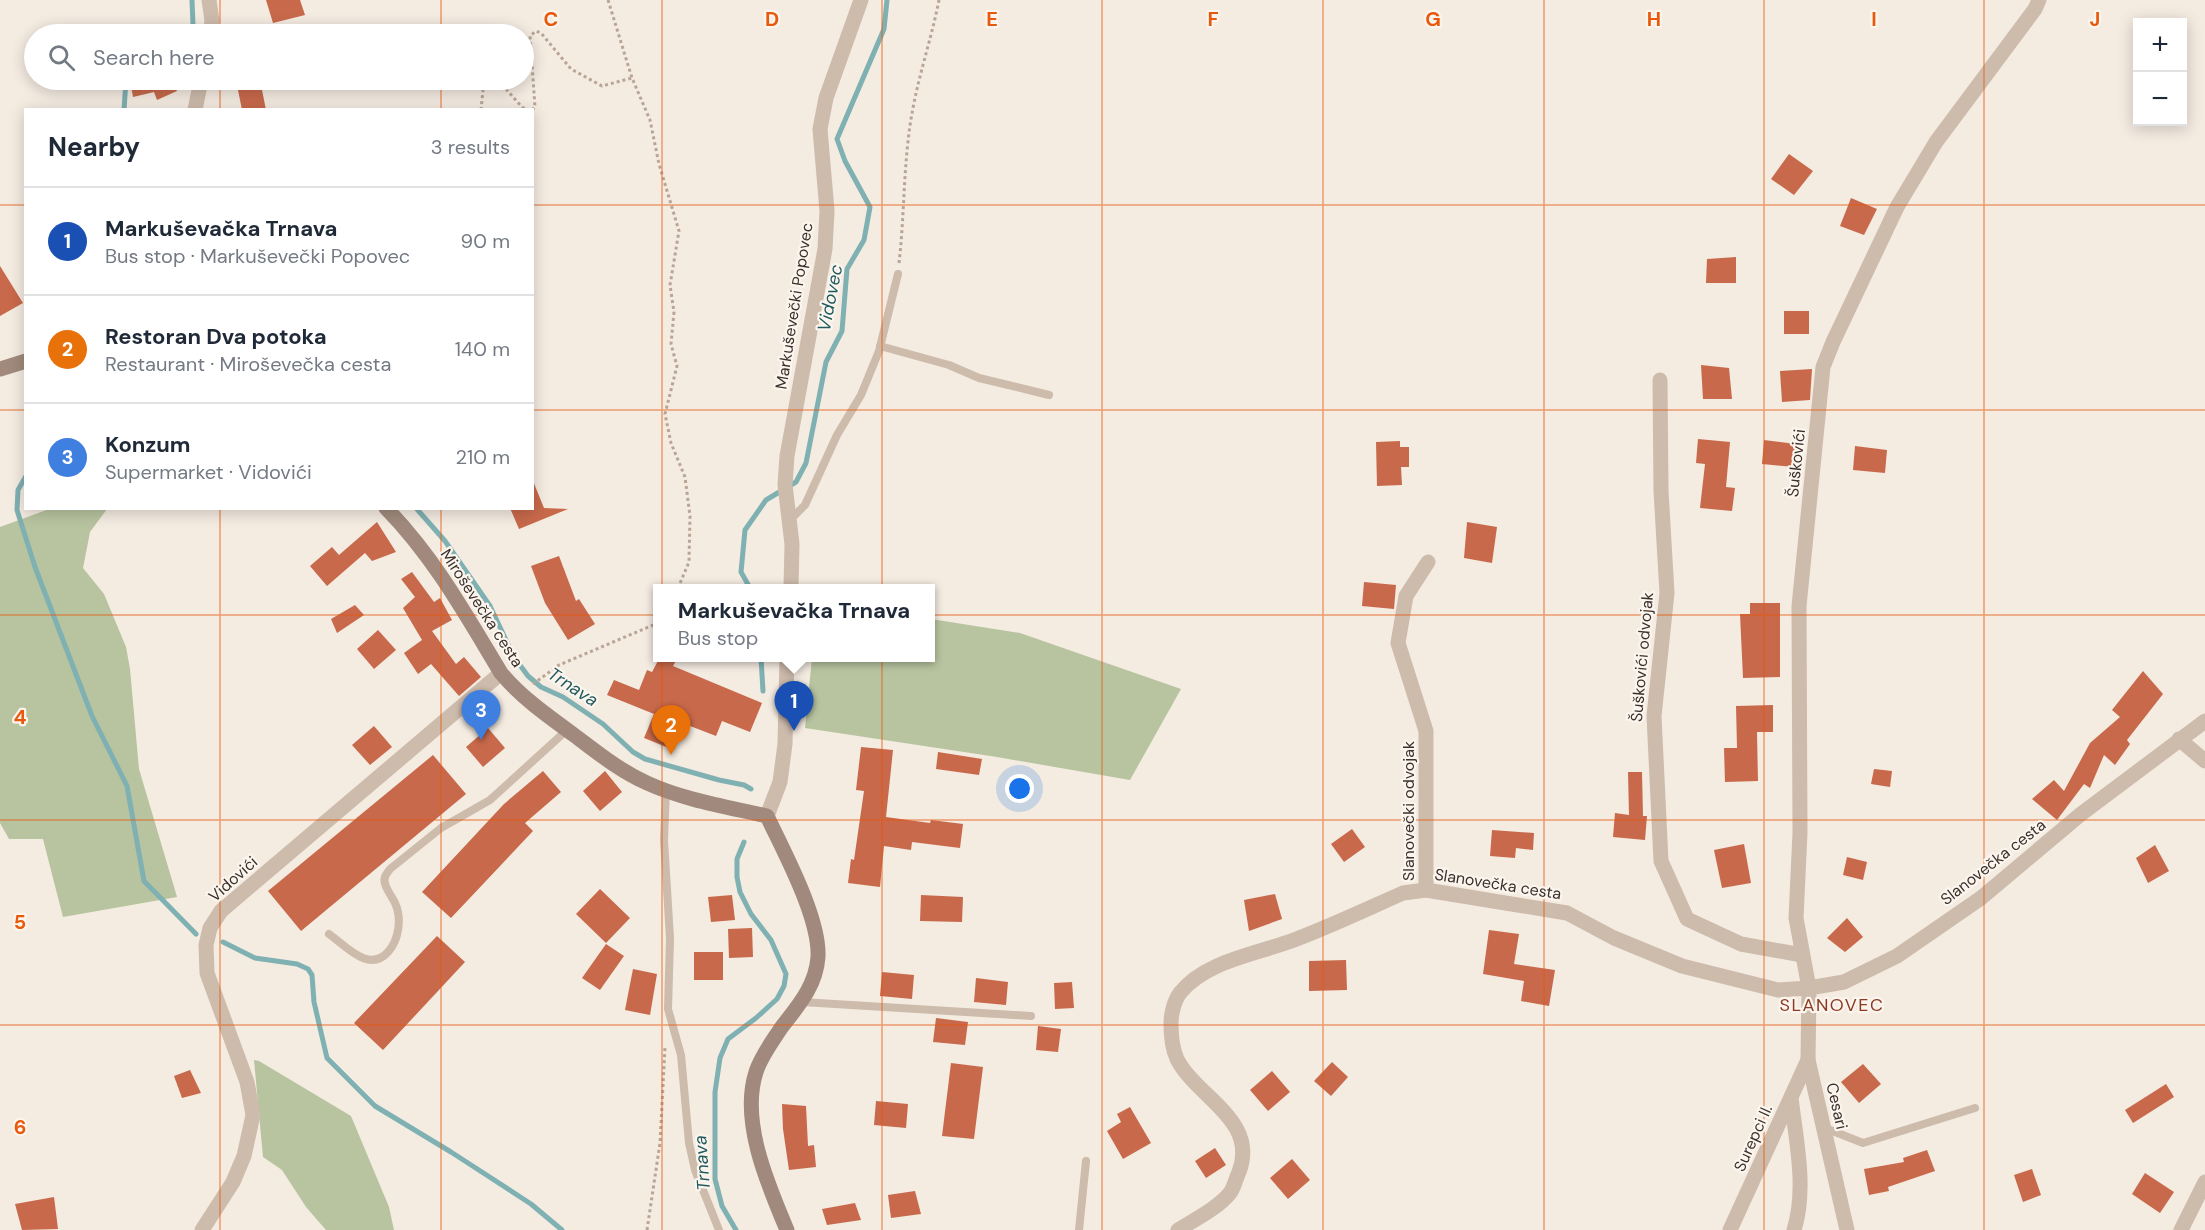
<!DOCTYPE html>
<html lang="en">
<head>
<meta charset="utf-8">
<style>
	:root { --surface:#fff; --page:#f2f2f3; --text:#1f2937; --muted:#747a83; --line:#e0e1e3; --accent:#b45309 }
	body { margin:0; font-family:"DM Sans",sans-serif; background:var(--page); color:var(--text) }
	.controls { position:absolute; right:18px; top:18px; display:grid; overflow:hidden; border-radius:0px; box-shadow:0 3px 15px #0003 }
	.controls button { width:54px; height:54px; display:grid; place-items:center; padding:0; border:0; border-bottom:2px solid var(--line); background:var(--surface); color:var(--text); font:30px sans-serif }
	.you { position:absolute; left:1020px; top:789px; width:21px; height:21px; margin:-15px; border:4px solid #fff; border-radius:50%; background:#1a73e8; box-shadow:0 0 0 9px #1a73e833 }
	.badge { display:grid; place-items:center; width:39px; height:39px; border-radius:50%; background:var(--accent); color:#fff; font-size:20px; font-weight:700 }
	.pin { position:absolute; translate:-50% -50px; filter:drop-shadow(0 2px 3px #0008) }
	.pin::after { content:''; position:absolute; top:32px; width:21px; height:18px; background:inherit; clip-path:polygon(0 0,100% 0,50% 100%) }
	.popup { position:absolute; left:653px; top:584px; width:282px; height:78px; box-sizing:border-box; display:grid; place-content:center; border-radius:0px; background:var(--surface); filter:drop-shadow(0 2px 4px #0005); font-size:20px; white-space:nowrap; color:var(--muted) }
	.popup b { font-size:22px; color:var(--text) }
	.popup::after { content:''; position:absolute; left:50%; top:100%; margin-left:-12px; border:12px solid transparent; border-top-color:var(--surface) }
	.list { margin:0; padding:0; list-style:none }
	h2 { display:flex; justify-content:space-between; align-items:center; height:78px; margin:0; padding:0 24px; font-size:26px }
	h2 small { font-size:20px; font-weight:400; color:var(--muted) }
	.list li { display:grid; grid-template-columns:39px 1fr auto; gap:18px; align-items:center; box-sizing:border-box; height:108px; padding:0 24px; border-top:2px solid var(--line) }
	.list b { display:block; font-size:22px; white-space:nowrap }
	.list p { margin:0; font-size:20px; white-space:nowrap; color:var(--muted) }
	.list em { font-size:20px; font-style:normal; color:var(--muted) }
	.icon { flex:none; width:33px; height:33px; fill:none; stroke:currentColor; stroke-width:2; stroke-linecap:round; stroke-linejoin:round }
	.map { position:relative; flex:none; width:2205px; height:1230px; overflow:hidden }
	.search { position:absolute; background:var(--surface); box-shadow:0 3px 15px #0003; left:24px; top:24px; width:510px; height:66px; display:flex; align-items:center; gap:15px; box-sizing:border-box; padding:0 21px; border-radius:33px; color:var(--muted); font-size:22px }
	.panel { position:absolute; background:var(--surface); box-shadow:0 3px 15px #0003; left:24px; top:108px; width:510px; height:402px; border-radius:0px }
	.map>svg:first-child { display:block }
</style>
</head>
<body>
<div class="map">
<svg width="2205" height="1230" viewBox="0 0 2205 1230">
	<rect width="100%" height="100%" fill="#f4ebe1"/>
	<g fill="#b8c4a0">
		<path d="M 52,508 L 107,509 L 90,532 L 83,568 L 104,594 L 126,647 L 130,669 L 139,769 L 177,897 L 63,917 L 43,839 L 9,839 L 0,823 L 0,527 Z"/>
		<path d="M 931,619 L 1020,633 L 1181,689 L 1130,780 L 997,757 L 805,728 L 812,658 L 930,658 Z"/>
		<path d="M 254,1060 L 259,1061 L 351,1116 L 389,1207 L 394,1230 L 326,1230 L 306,1207 L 282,1170 L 263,1157 Z"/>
	</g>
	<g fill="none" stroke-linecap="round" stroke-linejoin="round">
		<g stroke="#7fb0b2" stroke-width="5">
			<path d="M 186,34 L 193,25 L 192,0"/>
			<path d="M 124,110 L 126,80"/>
			<path d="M 26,476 L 18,490 L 17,510 L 35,567 L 92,716 L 127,786 L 144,881 L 196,934"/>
			<path d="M 416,508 L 445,541 L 490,606 L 514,657 L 528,676 L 541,687 L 563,697 L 603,724 L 633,752 L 645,759 L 719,780 L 744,785 L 751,789"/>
			<path d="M 750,588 L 741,572 L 745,530 L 766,500 L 796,482 L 806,463 L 826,362 L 842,331 L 847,269 L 864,240 L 870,207 L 845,161 L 837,139 L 884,29 L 887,0"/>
			<path d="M 761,658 L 763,691"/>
			<path d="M 223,942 L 255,958 L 297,964 L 308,969 L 312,975 L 314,1002 L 327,1058 L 375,1106 L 451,1152 L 531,1204 L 562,1230"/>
			<path d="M 736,1230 L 722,1206 L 715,1179 L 715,1092 L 720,1058 L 728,1039 L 756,1018 L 777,999 L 784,986 L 786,974 L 771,940 L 751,914 L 740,892 L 737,877 L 737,859 L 744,842"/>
		</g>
	</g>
	<g fill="#c8694b">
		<path d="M 266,0 L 300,0 L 305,15 L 273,23 Z"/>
		<path d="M 130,80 L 182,80 L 182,84 L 175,86 L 177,91 L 157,100 L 154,92 L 133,97 Z"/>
		<path d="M 236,80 L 260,80 L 266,110 L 242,110 Z"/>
		<path d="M 1789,154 L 1813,171 L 1794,195 L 1771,179 Z"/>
		<path d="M 1851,198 L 1877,209 L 1864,235 L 1840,226 Z"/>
		<path d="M 1736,257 L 1736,283 L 1706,283 L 1707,259 Z"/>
		<path d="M 0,266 L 23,303 L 0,316 Z"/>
		<rect x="1784" y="311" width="25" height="23"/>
		<path d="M 1701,365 L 1729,368 L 1732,399 L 1703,399 Z"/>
		<path d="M 1812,369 L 1810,400 L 1782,402 L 1780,371 Z"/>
		<path d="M 1698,439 L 1730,442 L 1726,487 L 1735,488 L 1732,511 L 1700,508 L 1705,464 L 1696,463 Z"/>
		<path d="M 1764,440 L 1796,444 L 1794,467 L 1762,464 Z"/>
		<path d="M 1400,441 L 1400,447 L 1409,447 L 1409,467 L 1401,467 L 1402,485 L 1377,486 L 1376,442 Z"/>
		<path d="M 1855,446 L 1887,450 L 1885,473 L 1853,470 Z"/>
		<path d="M 533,481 L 544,508 L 568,509 L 519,529 L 510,508 L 532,508 Z"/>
		<path d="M 377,522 L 396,552 L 372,561 L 365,553 L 327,586 L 310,566 L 332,547 L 339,555 Z"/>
		<path d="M 1467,522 L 1497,527 L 1492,563 L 1464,558 Z"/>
		<path d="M 559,556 L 576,601 L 579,599 L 595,624 L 568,640 L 545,603 L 531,566 Z"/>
		<path d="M 412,572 L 434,602 L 440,598 L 452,620 L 432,631 L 456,664 L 464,657 L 481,677 L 459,696 L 431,664 L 418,674 L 404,653 L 422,640 L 403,608 L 415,597 L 401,579 Z"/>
		<path d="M 1364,582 L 1396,585 L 1394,609 L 1362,606 Z"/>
		<path d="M 1750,603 L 1780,603 L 1780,677 L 1743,678 L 1740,614 L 1750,614 Z"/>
		<path d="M 355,605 L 364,615 L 337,633 L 331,619 Z"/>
		<path d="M 378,630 L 396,650 L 374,669 L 357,649 Z"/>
		<path d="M 660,657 L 678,657 L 673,666 L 762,703 L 750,732 L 722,721 L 716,736 L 685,724 L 674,750 L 644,738 L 654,714 L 607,695 L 614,680 L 639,690 L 647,670 L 652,672 Z"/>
		<path d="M 2143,671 L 2163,694 L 2127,740 L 2130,744 L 2115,765 L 2104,755 L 2090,788 L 2084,784 L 2057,820 L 2032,799 L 2054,780 L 2064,791 L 2090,743 L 2120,717 L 2112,710 Z"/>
		<path d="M 1773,705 L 1773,732 L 1757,732 L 1758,781 L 1725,782 L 1724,748 L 1737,748 L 1736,706 Z"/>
		<path d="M 374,726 L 392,747 L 370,765 L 352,745 Z"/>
		<path d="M 488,728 L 505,748 L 483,767 L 466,747 Z"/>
		<path d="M 861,747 L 893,750 L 886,817 L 930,823 L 931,820 L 963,824 L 960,848 L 912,842 L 911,850 L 884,846 L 880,887 L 848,883 L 851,859 L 854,860 L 864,791 L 856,790 Z"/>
		<path d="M 938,752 L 982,759 L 979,775 L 936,769 Z"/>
		<path d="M 433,755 L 466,794 L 301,931 L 268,891 Z"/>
		<path d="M 1874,769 L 1892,771 L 1890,787 L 1871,784 Z"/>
		<path d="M 543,771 L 561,792 L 525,823 L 533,831 L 451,918 L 422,892 L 504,804 Z"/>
		<path d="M 605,771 L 622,792 L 600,811 L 583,791 Z"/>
		<path d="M 1628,772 L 1642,772 L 1643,816 L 1647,816 L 1645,840 L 1613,837 L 1615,813 L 1629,815 Z"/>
		<path d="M 1352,829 L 1365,847 L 1344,862 L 1331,844 Z"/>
		<path d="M 1492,830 L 1534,833 L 1533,850 L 1516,848 L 1515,858 L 1490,856 Z"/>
		<path d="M 1744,844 L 1751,883 L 1722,888 L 1714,850 Z"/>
		<path d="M 2155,845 L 2169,871 L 2148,883 L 2136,858 Z"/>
		<path d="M 1847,857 L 1867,862 L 1863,880 L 1843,875 Z"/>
		<path d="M 600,889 L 630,918 L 606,943 L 576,914 Z"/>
		<path d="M 1275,894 L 1282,919 L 1249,931 L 1244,900 Z"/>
		<path d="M 732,895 L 735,920 L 711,922 L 708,897 Z"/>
		<path d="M 921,895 L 963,897 L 962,922 L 920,921 Z"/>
		<path d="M 1847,918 L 1863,937 L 1845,952 L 1827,938 Z"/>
		<path d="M 752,928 L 753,957 L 729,958 L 728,929 Z"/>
		<path d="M 1489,930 L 1519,934 L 1514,964 L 1555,970 L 1549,1006 L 1521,1001 L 1524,981 L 1483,974 Z"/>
		<path d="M 437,936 L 465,962 L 383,1050 L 354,1023 Z"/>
		<path d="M 606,944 L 624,956 L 600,990 L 582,978 Z"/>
		<rect x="694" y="952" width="29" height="28"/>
		<path d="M 1346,960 L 1347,990 L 1309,991 L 1309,961 Z"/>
		<path d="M 633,969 L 657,974 L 650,1015 L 625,1010 Z"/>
		<path d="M 882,972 L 914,975 L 912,999 L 880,996 Z"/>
		<path d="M 976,978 L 1008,982 L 1006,1005 L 974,1002 Z"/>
		<path d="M 1072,982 L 1074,1008 L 1055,1009 L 1054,983 Z"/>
		<path d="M 936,1018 L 968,1022 L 965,1045 L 933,1042 Z"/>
		<path d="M 1038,1026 L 1061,1029 L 1058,1052 L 1036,1050 Z"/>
		<path d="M 1332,1062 L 1348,1077 L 1331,1096 L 1314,1081 Z"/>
		<path d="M 951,1063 L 983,1067 L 974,1139 L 942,1136 Z"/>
		<path d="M 1863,1064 L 1881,1084 L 1859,1103 L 1841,1082 Z"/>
		<path d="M 190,1070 L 201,1093 L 182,1098 L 174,1076 Z"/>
		<path d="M 1272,1071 L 1290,1092 L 1268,1111 L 1250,1090 Z"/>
		<path d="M 2166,1084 L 2174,1097 L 2133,1123 L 2125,1110 Z"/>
		<path d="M 876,1101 L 908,1104 L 906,1128 L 874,1125 Z"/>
		<path d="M 782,1104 L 806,1106 L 808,1146 L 814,1145 L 816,1167 L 789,1170 L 783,1129 Z"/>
		<path d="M 1130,1107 L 1151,1143 L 1123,1159 L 1107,1131 L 1121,1122 L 1117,1114 Z"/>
		<path d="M 1215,1148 L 1226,1165 L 1206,1178 L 1195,1161 Z"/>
		<path d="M 1927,1150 L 1935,1171 L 1888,1187 L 1889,1191 L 1869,1195 L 1864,1169 L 1904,1162 L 1903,1158 Z"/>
		<path d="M 1292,1159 L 1310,1180 L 1288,1199 L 1270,1178 Z"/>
		<path d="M 2032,1169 L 2041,1195 L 2023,1202 L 2014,1175 Z"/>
		<path d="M 2145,1173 L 2174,1192 L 2160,1213 L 2132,1194 Z"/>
		<path d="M 915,1191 L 921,1214 L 891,1218 L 888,1195 Z"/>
		<path d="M 54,1197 L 58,1229 L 22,1230 L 15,1204 Z"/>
		<path d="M 855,1203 L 861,1220 L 827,1225 L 822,1209 Z"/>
	</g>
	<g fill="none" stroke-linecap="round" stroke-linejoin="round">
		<g stroke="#b9a596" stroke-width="3" stroke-dasharray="3 3" stroke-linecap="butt">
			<path d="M 608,0 L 632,78 L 650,120 L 659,164 L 679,231 L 670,285 L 674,312 L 671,344 L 677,366 L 665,414 L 671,443 L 685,477 L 690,516 L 689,562 L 678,588"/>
			<path d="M 498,80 L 522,107 L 527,110"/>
			<path d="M 481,110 L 484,80"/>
			<path d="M 532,110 L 535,107 L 530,36 L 536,31 L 541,33 L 571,69 L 602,86 L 632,78"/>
			<path d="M 899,263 C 905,212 903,159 913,108 C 920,71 932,36 939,0"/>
			<path d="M 533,684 L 559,665 L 658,623"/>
			<path d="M 647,1230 L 660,1143 L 665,1047"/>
		</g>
		<g stroke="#cdbbac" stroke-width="8">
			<path d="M 880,346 L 949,365 L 979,378 L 1049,395"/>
			<path d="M 790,520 L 805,505 L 837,435 L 861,395 L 879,351 L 898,274"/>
			<path d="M 666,790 L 664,840 L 670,938 L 668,1009 L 681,1055 L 689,1143 L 695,1170 L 719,1230"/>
			<path d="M 329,934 C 347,947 369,973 388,952 C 399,940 402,918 395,903 C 392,896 382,885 385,877 C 386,874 388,872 390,869 L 441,828 L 490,800 L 567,730"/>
			<path d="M 802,1002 L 1031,1016"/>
			<path d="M 1825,1128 L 1863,1143 L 1975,1108"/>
			<path d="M 1079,1230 L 1086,1161"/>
		</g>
		<g stroke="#cdbbac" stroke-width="15">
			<path d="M 1660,380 L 1661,491 L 1667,593 L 1654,716 L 1661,861 L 1687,919 L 1741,944 L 1802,955"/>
			<path d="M 2179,739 L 2205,761"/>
			<path d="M 1426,890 L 1426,731 L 1398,643 L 1406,596 L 1428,562"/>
			<path d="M 1791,1098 C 1796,1140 1807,1189 1794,1230"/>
			<path d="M 202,1230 L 233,1182 L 244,1156 L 253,1115 L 247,1082 L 207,973 L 206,945 L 210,928 L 221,911 L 501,673"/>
			<path d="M 1730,1230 L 1808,1060"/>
			<path d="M 1847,1230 L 1808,1060 L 1809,988 L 1796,918 L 1800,833 L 1799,606 L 1823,367 L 1833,342 L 1897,207 L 1936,142 L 2035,9 L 2039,0"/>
			<path d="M 2181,1230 L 2205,1182"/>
		</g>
		<g stroke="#cdbbac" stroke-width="15">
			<path d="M 209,0 L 212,21 L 210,34"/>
			<path d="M 195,110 L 201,80"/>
			<path d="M 791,588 L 792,544 L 785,485 L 787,456 L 825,249 L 827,211 L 820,129 L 826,98 L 861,0"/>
			<path d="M 767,816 L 780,782 L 785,744 L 787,658"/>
			<path d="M 1178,1230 C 1194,1220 1218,1208 1230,1193 C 1234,1188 1236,1178 1239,1172 C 1259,1120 1196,1097 1177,1059 C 1172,1048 1171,1035 1171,1024 C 1171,1014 1174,1001 1180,993 C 1205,961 1257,954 1294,940 C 1331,926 1367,909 1403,893 L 1426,890 L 1567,913 L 1614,938 L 1682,966 L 1778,990 L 1809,988 L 1844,982 L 1897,956 L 1981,898 L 2081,814 L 2205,721"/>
		</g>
		<g stroke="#a18a7d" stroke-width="15">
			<path d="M 0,369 L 26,361"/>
			<path d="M 386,508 C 434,557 466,615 501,673 C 522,698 548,716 574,735 C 598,753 620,771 647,783 C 684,800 728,807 767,816 C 784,852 820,918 818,957 C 816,986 798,1006 781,1028 C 772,1042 761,1056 756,1072 C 740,1121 768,1185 787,1230"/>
		</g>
	</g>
	<path fill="none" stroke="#e8590c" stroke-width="1.5" stroke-opacity="0.55" d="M 220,0 L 220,34M 441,0 L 441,34M 662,0 L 662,1230M 882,0 L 882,1230M 1102,0 L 1102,1230M 1323,0 L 1323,1230M 1544,0 L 1544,1230M 1764,0 L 1764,1230M 1984,0 L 1984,1230M 220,80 L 220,110M 441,80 L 441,110M 0,205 L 26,205M 532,205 L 2205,205M 0,410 L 26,410M 532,410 L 2205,410M 220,508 L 220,1230M 441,508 L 441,1230M 0,615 L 2205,615M 0,820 L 2205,820M 0,1025 L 2205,1025"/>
	<g text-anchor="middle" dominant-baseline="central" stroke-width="4.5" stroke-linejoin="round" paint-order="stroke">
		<g font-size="16" fill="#3b302b" stroke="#fbf5ee">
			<text transform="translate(794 306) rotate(-81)">Markuševečki Popovec</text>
			<text transform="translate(1796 463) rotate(-84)">Šuškovići</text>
			<text transform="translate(482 608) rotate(57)">Miroševečka cesta</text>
			<text transform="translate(1642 657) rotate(-85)">Šuškovići odvojak</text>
			<text transform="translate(1408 811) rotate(-90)">Slanovečki odvojak</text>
			<text transform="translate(1993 862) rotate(-38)">Slanovečka cesta</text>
			<text transform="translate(233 879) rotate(-42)">Vidovići</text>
			<text transform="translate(1498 884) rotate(9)">Slanovečka cesta</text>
			<text transform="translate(1837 1106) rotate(77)">Cesari</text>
			<text transform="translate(1753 1138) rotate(-66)">Surepci II.</text>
		</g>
		<g font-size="18" font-style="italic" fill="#1f5a5e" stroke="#fbf5ee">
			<text transform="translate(830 298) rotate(-79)">Vidovec</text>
			<text transform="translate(573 687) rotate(33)">Trnava</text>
			<text transform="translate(702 1163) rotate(-94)">Trnava</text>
		</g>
		<g font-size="18" letter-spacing="1.5" fill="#8c3b22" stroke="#fbf5ee">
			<text x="1832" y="1005">SLANOVEC</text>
		</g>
	</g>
	<g font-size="20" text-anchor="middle" font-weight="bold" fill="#e8590c" stroke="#fbf5ee" stroke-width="4.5" stroke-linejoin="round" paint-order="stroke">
		<text x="551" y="26">C</text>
		<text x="772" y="26">D</text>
		<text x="992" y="26">E</text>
		<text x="1213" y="26">F</text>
		<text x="1433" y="26">G</text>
		<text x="1654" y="26">H</text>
		<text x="1874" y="26">I</text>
		<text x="2095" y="26">J</text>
		<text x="20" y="724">4</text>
		<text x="20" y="929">5</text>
		<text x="20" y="1134">6</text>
	</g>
</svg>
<div class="controls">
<button>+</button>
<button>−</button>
</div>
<div class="you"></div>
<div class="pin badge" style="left:794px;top:731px;background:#1a4fb4">1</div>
<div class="popup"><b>Markuševačka Trnava</b>Bus stop</div>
<div class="pin badge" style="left:671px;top:755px;background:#e8710a">2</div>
<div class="pin badge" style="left:481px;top:740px;background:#3f7fe0">3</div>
<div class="search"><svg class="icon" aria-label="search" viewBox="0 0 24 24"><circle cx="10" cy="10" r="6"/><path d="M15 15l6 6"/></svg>Search here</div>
<section class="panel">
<h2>Nearby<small>3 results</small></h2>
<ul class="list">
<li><span class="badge" style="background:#1a4fb4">1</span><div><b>Markuševačka Trnava</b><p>Bus stop · Markuševečki Popovec</p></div><em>90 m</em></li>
<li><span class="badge" style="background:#e8710a">2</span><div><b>Restoran Dva potoka</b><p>Restaurant · Miroševečka cesta</p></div><em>140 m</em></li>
<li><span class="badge" style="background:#3f7fe0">3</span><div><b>Konzum</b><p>Supermarket · Vidovići</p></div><em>210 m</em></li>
</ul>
</section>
</div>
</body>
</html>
